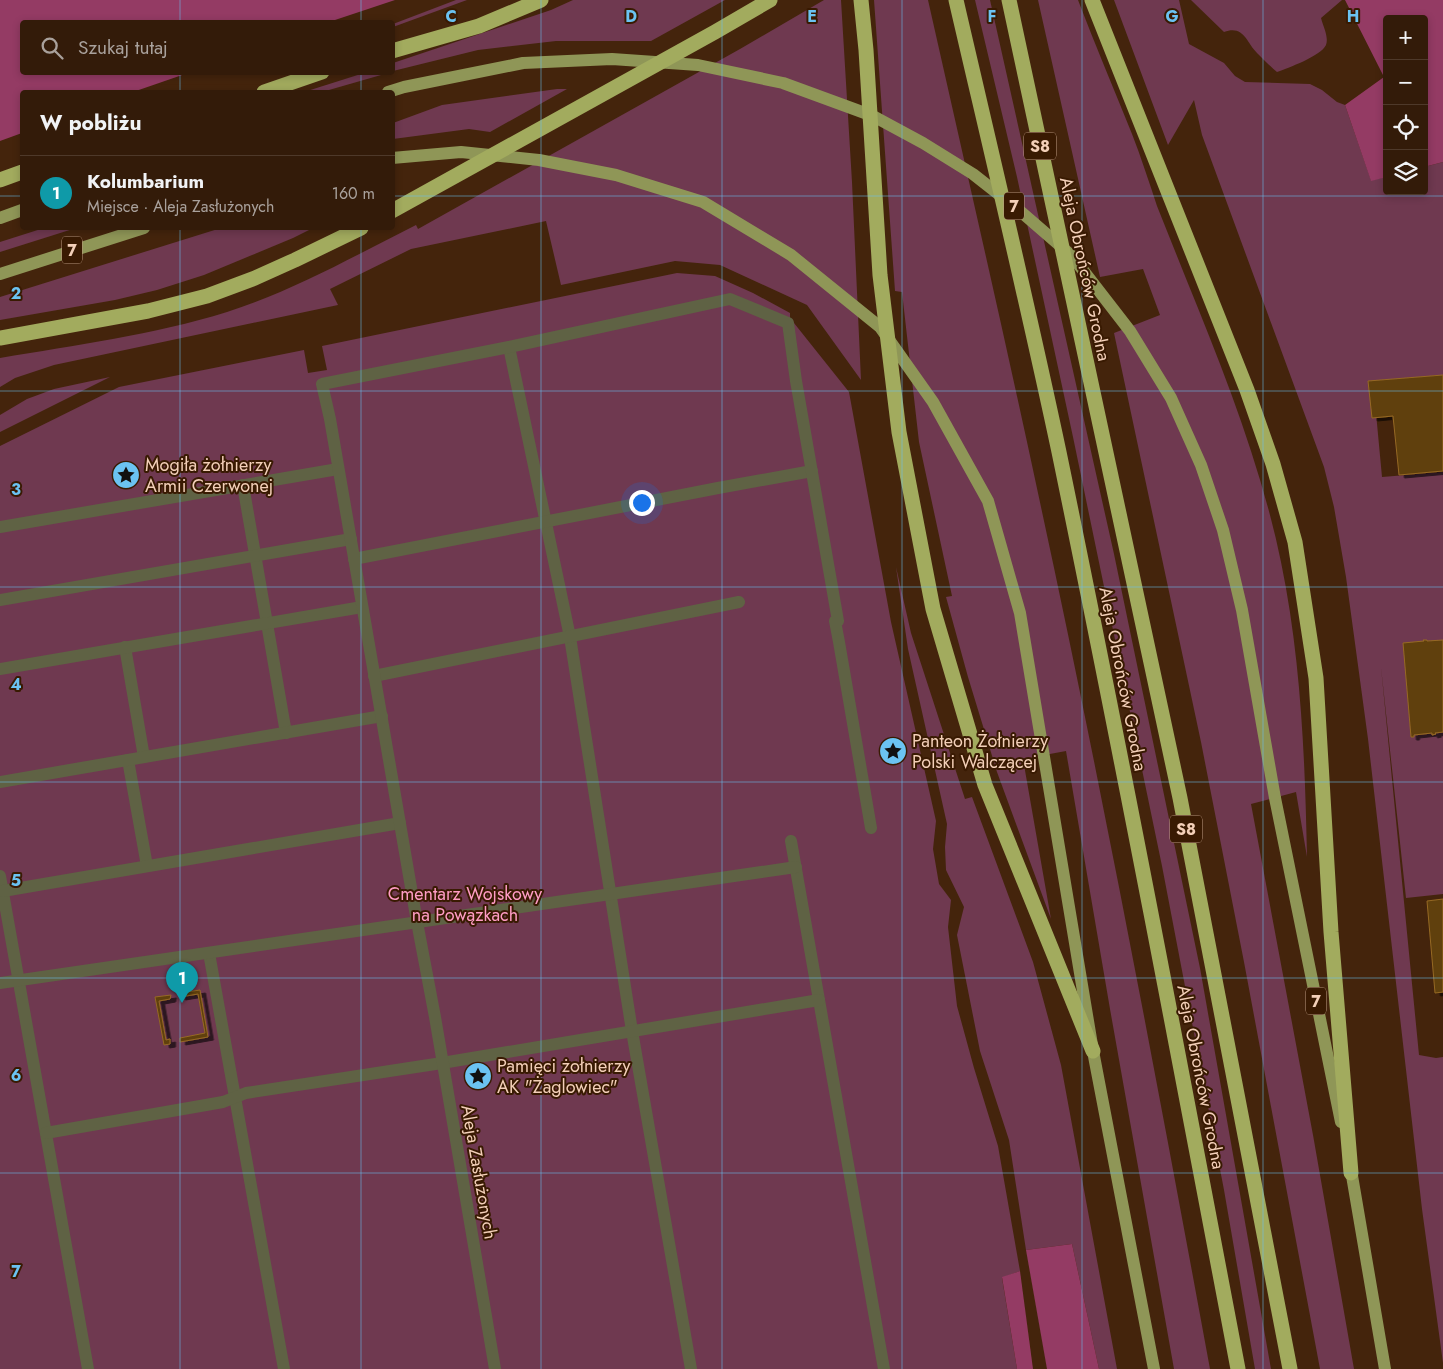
<!DOCTYPE html>
<html lang="pl">
<head>
<meta charset="utf-8">
<style>
	:root { --surface:#331b09; --page:#3b2412; --text:#f1f3f6; --muted:#a9a19c; --line:#4e392a; --accent:#b45309 }
	body { margin:0; font-family:Jost,sans-serif; background:var(--page); color:var(--text) }
	.controls { position:absolute; right:15px; top:15px; display:grid; overflow:hidden; border-radius:5px; box-shadow:0 2px 8px #0003 }
	.controls button { width:45px; height:45px; display:grid; place-items:center; padding:0; border:0; border-bottom:1px solid var(--line); background:var(--surface); color:var(--text); font:25px sans-serif }
	.you { position:absolute; left:641px; top:502px; width:18px; height:18px; margin:-12px; border:4px solid #fff; border-radius:50%; background:#1a73e8; box-shadow:0 0 0 8px #1a73e833 }
	.badge { display:grid; place-items:center; width:32px; height:32px; border-radius:50%; background:var(--accent); color:#fff; font-size:16px; font-weight:700 }
	.pin { position:absolute; translate:-50% -41px; filter:drop-shadow(0 1px 2px #0008) }
	.pin::after { content:''; position:absolute; top:26px; width:18px; height:15px; background:inherit; clip-path:polygon(0 0,100% 0,50% 100%) }
	.list { margin:0; padding:0; list-style:none }
	h2 { display:flex; justify-content:space-between; align-items:center; height:65px; margin:0; padding:0 20px; font-size:21px }
	h2 small { font-size:16px; font-weight:400; color:var(--muted) }
	.list li { display:grid; grid-template-columns:32px 1fr auto; gap:15px; align-items:center; box-sizing:border-box; height:75px; padding:0 20px; border-top:1px solid var(--line) }
	.list b { display:block; font-size:19px; white-space:nowrap }
	.list p { margin:0; font-size:16px; white-space:nowrap; color:var(--muted) }
	.list em { font-size:16px; font-style:normal; color:var(--muted) }
	.icon { flex:none; width:28px; height:28px; fill:none; stroke:currentColor; stroke-width:2; stroke-linecap:round; stroke-linejoin:round }
	.map { position:relative; flex:none; width:1443px; height:1369px; overflow:hidden }
	.search { position:absolute; background:var(--surface); box-shadow:0 2px 8px #0003; left:20px; top:20px; width:375px; height:55px; display:flex; align-items:center; gap:12px; box-sizing:border-box; padding:0 18px; border-radius:5px; color:var(--muted); font-size:19px }
	.panel { position:absolute; background:var(--surface); box-shadow:0 2px 8px #0003; left:20px; top:90px; width:375px; height:140px; border-radius:5px }
	.map>svg:first-child { display:block }
</style>
</head>
<body>
<div class="map">
<svg width="1443" height="1369" viewBox="0 0 1443 1369">
	<defs>
		<filter id="shadow"><feDropShadow dx="5.5" dy="3" stdDeviation="0" flood-color="#0009"/></filter>
	</defs>
	<rect width="100%" height="100%" fill="#44240c"/>
	<g fill="#6f3950">
		<path d="M 456,0 L 467,0 L 393,27 L 393,24 Z"/>
		<path d="M 573,0 L 725,0 L 651,41 L 556,41 L 478,50 L 393,71 L 393,63 L 551,10 Z"/>
		<path d="M 824,0 L 841,0 L 852,182 L 861,380 L 807,305 L 720,265 L 675,261 L 561,285 L 546,221 L 411,249 L 330,289 L 338,305 L 54,365 L 15,378 L 0,387 L 0,358 C 76,345 153,335 227,312 C 293,291 354,256 416,225 L 418,229 L 740,49 Z"/>
		<path d="M 874,0 L 928,0 C 966,169 1005,338 1041,507 C 1103,794 1157,1081 1210,1369 L 1174,1369 L 1110,1009 L 1066,751 L 1023,759 L 1051,919 L 997,772 L 968,677 L 946,597 L 952,596 L 919,442 L 902,292 L 895,291 Z"/>
		<path d="M 975,0 L 990,0 L 1114,554 L 1200,968 L 1271,1369 L 1255,1369 L 1224,1190 L 1162,866 L 1073,437 L 1017,177 Z"/>
		<path d="M 1038,0 L 1078,0 C 1095,45 1114,89 1132,134 C 1141,157 1149,182 1157,206 C 1167,231 1177,256 1187,281 C 1224,372 1261,465 1281,562 C 1301,659 1305,758 1307,857 L 1296,792 L 1251,804 L 1313,1135 L 1354,1369 L 1320,1369 L 1244,962 L 1201,742 L 1114,333 L 1160,315 L 1143,269 L 1100,277 Z"/>
		<path d="M 1114,0 L 1179,0 L 1189,44 L 1224,63 L 1235,76 L 1245,82 L 1310,84 L 1322,90 L 1337,102 L 1345,105 L 1371,180 L 1387,177 L 1387,191 L 1424,191 L 1424,167 L 1443,162 L 1443,375 L 1373,381 L 1382,477 L 1443,472 L 1443,894 L 1406,898 L 1381,667 L 1419,1055 L 1436,1058 L 1443,1057 L 1443,1363 L 1422,1209 L 1368,739 L 1346,577 L 1334,507 L 1324,467 L 1202,135 L 1194,100 L 1168,145 Z"/>
		<path d="M 1191,0 L 1342,0 L 1321,18 C 1323,26 1329,37 1326,45 C 1321,56 1288,68 1277,72 C 1270,66 1263,59 1257,53 C 1246,42 1244,25 1224,32 Z"/>
		<path d="M 364,73 L 388,73 L 322,92 L 304,92 Z"/>
		<path d="M 557,89 L 567,89 L 490,132 L 469,129 L 393,139 L 393,123 L 442,105 Z"/>
		<path d="M 44,228 L 76,228 L 0,252 L 0,242 Z"/>
		<path d="M 221,228 L 313,228 L 293,238 L 204,275 L 157,290 L 115,300 L 0,320 L 0,297 Z"/>
		<path d="M 677,273 L 715,276 L 753,293 L 790,313 L 790,318 L 849,392 L 891,622 L 936,821 L 933,849 L 939,884 L 951,900 L 948,927 L 957,1006 L 974,1068 L 998,1146 L 1020,1271 L 1002,1278 L 1017,1369 L 0,1369 L 0,446 L 119,387 L 304,350 L 308,373 L 327,370 L 322,346 Z"/>
		<path d="M 110,377 L 0,432 L 0,415 L 27,399 L 54,389 Z"/>
		<path d="M 896,567 L 911,633 L 965,799 L 972,797 L 1033,962 L 1061,1065 L 1117,1369 L 1099,1369 L 1072,1244 L 1026,1250 L 1009,1140 L 980,1051 L 957,935 L 964,907 L 946,870 L 945,847 L 947,824 L 908,649 Z"/>
	</g>
	<g fill="#943b64">
		<path d="M 0,0 L 395,0 L 329,22 L 22,22 L 22,72 L 188,73 L 133,92 L 22,92 L 22,133 L 0,141 Z"/>
		<path d="M 1345,0 L 1443,0 L 1443,162 L 1424,167 L 1424,19 L 1387,19 L 1387,177 L 1371,181 L 1345,105 L 1384,77 Z"/>
		<path d="M 1072,1244 L 1099,1369 L 1047,1369 L 1026,1250 Z"/>
		<path d="M 1020,1271 L 1033,1369 L 1017,1369 L 1002,1277 Z"/>
	</g>
	<g fill="#60400e" stroke="#966924" filter="url(#shadow)">
		<path d="M 1443,375 L 1443,471 L 1399,475 L 1393,416 L 1372,418 L 1368,381 Z"/>
		<path d="M 1423,640 L 1427,640 L 1427,641 L 1443,640 L 1443,732 L 1435,733 L 1436,734 L 1432,735 L 1432,733 L 1414,735 L 1414,737 L 1411,737 L 1403,643 L 1424,641 Z"/>
		<path d="M 1443,899 L 1443,992 L 1435,993 L 1427,901 Z"/>
		<path d="M 200,990 L 208,1037 L 180,1042 L 180,1038 L 205,1033 L 198,994 L 180,997 L 180,993 Z"/>
		<path d="M 171,995 L 170,999 L 159,1001 L 166,1040 L 170,1039 L 170,1044 L 164,1045 L 155,997 Z"/>
	</g>
	<g fill="none" stroke-linecap="round" stroke-linejoin="round">
		<g stroke="#5f6244" stroke-width="12">
			<path d="M 509,347 L 570,637 L 632,1031 L 691,1369"/>
			<path d="M 243,485 L 286,733"/>
			<path d="M 0,527 L 338,469"/>
			<path d="M 354,559 L 718,488 L 812,471"/>
			<path d="M 0,600 L 351,539"/>
			<path d="M 125,647 L 144,757"/>
			<path d="M 0,669 L 362,607"/>
			<path d="M 374,676 L 739,602"/>
			<path d="M 128,760 L 147,866"/>
			<path d="M 0,782 L 382,716"/>
			<path d="M 791,841 L 884,1369"/>
			<path d="M 0,876 L 88,1369"/>
			<path d="M 3,891 L 400,823"/>
			<path d="M 209,953 L 284,1369"/>
			<path d="M 0,983 L 796,867"/>
			<path d="M 46,1133 L 223,1102 L 246,1093 L 442,1063 L 819,1000"/>
			<path d="M 495,1369 L 435,1017 L 417,922 L 330,419 L 322,384 L 509,347 L 730,299 L 788,323 L 796,381 L 838,621 L 835,621 L 839,642 L 871,828"/>
		</g>
		<g stroke="#8f9657" stroke-width="12">
			<path d="M 388,92 L 404,87 L 523,63 L 612,59 L 698,65 L 783,83 L 873,116 L 923,143 L 973,174 L 1020,211 L 1072,256 L 1130,331 L 1171,398 L 1201,465 L 1223,530 L 1242,610 L 1275,798 L 1341,1122"/>
			<path d="M 392,158 L 461,152 L 539,160 L 616,175 L 703,202 L 791,255 L 880,327 L 933,402 L 988,501 L 1020,613 L 1093,1051 L 1154,1369"/>
			<path d="M 0,218 L 22,210"/>
			<path d="M 0,274 L 144,228"/>
			<path d="M 1350,1164 L 1385,1369"/>
		</g>
		<g stroke="#a2ab5e" stroke-width="15">
			<path d="M 861,0 L 866,50 L 880,275 L 899,432 L 933,609 L 985,785 L 1093,1051"/>
			<path d="M 956,0 C 991,151 1027,301 1059,452 C 1122,757 1180,1063 1238,1369"/>
			<path d="M 1009,0 L 1180,798 L 1290,1369"/>
			<path d="M 1092,0 L 1247,390 L 1273,464 L 1295,542 L 1316,678 L 1331,932 L 1351,1173"/>
			<path d="M 392,51 L 479,26 L 541,0"/>
			<path d="M 264,92 L 322,72"/>
			<path d="M 0,180 L 22,172"/>
			<path d="M 392,211 L 715,32 L 770,0"/>
			<path d="M 0,338 L 148,311 L 207,296 L 255,278 L 295,260 L 361,228"/>
		</g>
	</g>
	<path fill="none" stroke="#6bc3f2" stroke-width="1" stroke-opacity="0.55" d="M 180,0 L 180,22M 361,0 L 361,22M 541,0 L 541,1369M 722,0 L 722,1369M 902,0 L 902,1369M 1082,0 L 1082,1369M 1263,0 L 1263,1369M 180,72 L 180,92M 361,72 L 361,92M 0,196 L 22,196M 392,196 L 1443,196M 180,228 L 180,1369M 361,228 L 361,1369M 0,391 L 1443,391M 0,587 L 1443,587M 0,782 L 1443,782M 0,978 L 1443,978M 0,1173 L 1443,1173"/>
	<defs>
		<g id="sight-disc" transform="scale(1.4375)"><circle r="9.5" fill="#6bc3f2" stroke="#391a02"/><path d="M0-6L1.8-2.2L6-1.7L2.9 1.2L3.7 5.4L0 3.3L-3.7 5.4L-2.9 1.2L-6-1.7L-1.8-2.2Z" fill="#111"/></g>
	</defs>
	<g fill-rule="evenodd">
		<use href="#sight-disc" x="126" y="475"/>
		<use href="#sight-disc" x="893" y="751"/>
		<use href="#sight-disc" x="478" y="1076"/>
	</g>
	<g text-anchor="middle" dominant-baseline="central" stroke-width="4" stroke-linejoin="round" paint-order="stroke">
		<g fill="#391a02" stroke="#bb9981" stroke-width="1">
			<rect x="1024" y="132.5" width="32" height="27" rx="4"/>
			<rect x="1004" y="192.5" width="20" height="27" rx="4"/>
			<rect x="62" y="236.5" width="20" height="27" rx="4"/>
			<rect x="1170" y="815.5" width="32" height="27" rx="4"/>
			<rect x="1306" y="987.5" width="20" height="27" rx="4"/>
		</g>
		<g font-size="16" font-weight="bold" fill="#f3cfb8">
			<text x="1040" y="146">S8</text>
			<text x="1014" y="206">7</text>
			<text x="72" y="250">7</text>
			<text x="1186" y="829">S8</text>
			<text x="1316" y="1001">7</text>
		</g>
		<g font-size="18" fill="#f3cfb8" stroke="#391a02">
			<text transform="translate(1085 269) rotate(78)">Aleja Obrońców Grodna</text>
			<text transform="translate(1123 679) rotate(79)">Aleja Obrońców Grodna</text>
			<text transform="translate(1201 1077) rotate(79)">Aleja Obrońców Grodna</text>
			<text transform="translate(479 1172) rotate(80)">Aleja Zasłużonych</text>
		</g>
		<g font-size="18" fill="#f3cfb8" stroke="#391a02" text-anchor="start">
			<text x="145" y="465">Mogiła żołnierzy<tspan x="145" dy="21">Armii Czerwonej</tspan></text>
			<text x="912" y="741">Panteon Żołnierzy<tspan x="912" dy="21">Polski Walczącej</tspan></text>
			<text x="497" y="1066">Pamięci żołnierzy<tspan x="497" dy="21">AK "Żaglowiec"</tspan></text>
		</g>
		<g font-size="18" fill="#ff9cc5" stroke="#391a02">
			<text x="465" y="894">Cmentarz Wojskowy<tspan x="465" dy="21">na Powązkach</tspan></text>
		</g>
	</g>
	<g font-size="16" text-anchor="middle" font-weight="bold" fill="#6bc3f2" stroke="#391a02" stroke-width="4" stroke-linejoin="round" paint-order="stroke">
		<text x="451" y="22">C</text>
		<text x="631" y="22">D</text>
		<text x="812" y="22">E</text>
		<text x="992" y="22">F</text>
		<text x="1172" y="22">G</text>
		<text x="1353" y="22">H</text>
		<text x="16" y="299">2</text>
		<text x="16" y="495">3</text>
		<text x="16" y="690">4</text>
		<text x="16" y="886">5</text>
		<text x="16" y="1081">6</text>
		<text x="16" y="1277">7</text>
	</g>
</svg>
<div class="controls">
<button>+</button>
<button>−</button>
<button><svg class="icon" aria-label="locate" viewBox="0 0 24 24"><circle cx="12" cy="12" r="6"/><path d="M12 2v4M12 18v4M2 12h4M18 12h4"/></svg></button>
<button><svg class="icon" aria-label="layers" viewBox="0 0 24 24"><path d="M12 4l9 5-9 5-9-5zM3 14l9 5 9-5"/></svg></button>
</div>
<div class="you"></div>
<div class="pin badge" style="left:182px;top:1003px;background:#0f9aa8">1</div>
<div class="search"><svg class="icon" aria-label="search" viewBox="0 0 24 24"><circle cx="10" cy="10" r="6"/><path d="M15 15l6 6"/></svg>Szukaj tutaj</div>
<section class="panel">
<h2>W pobliżu<small></small></h2>
<ul class="list">
<li><span class="badge" style="background:#0f9aa8">1</span><div><b>Kolumbarium</b><p>Miejsce · Aleja Zasłużonych</p></div><em>160 m</em></li>
</ul>
</section>
</div>
</body>
</html>
